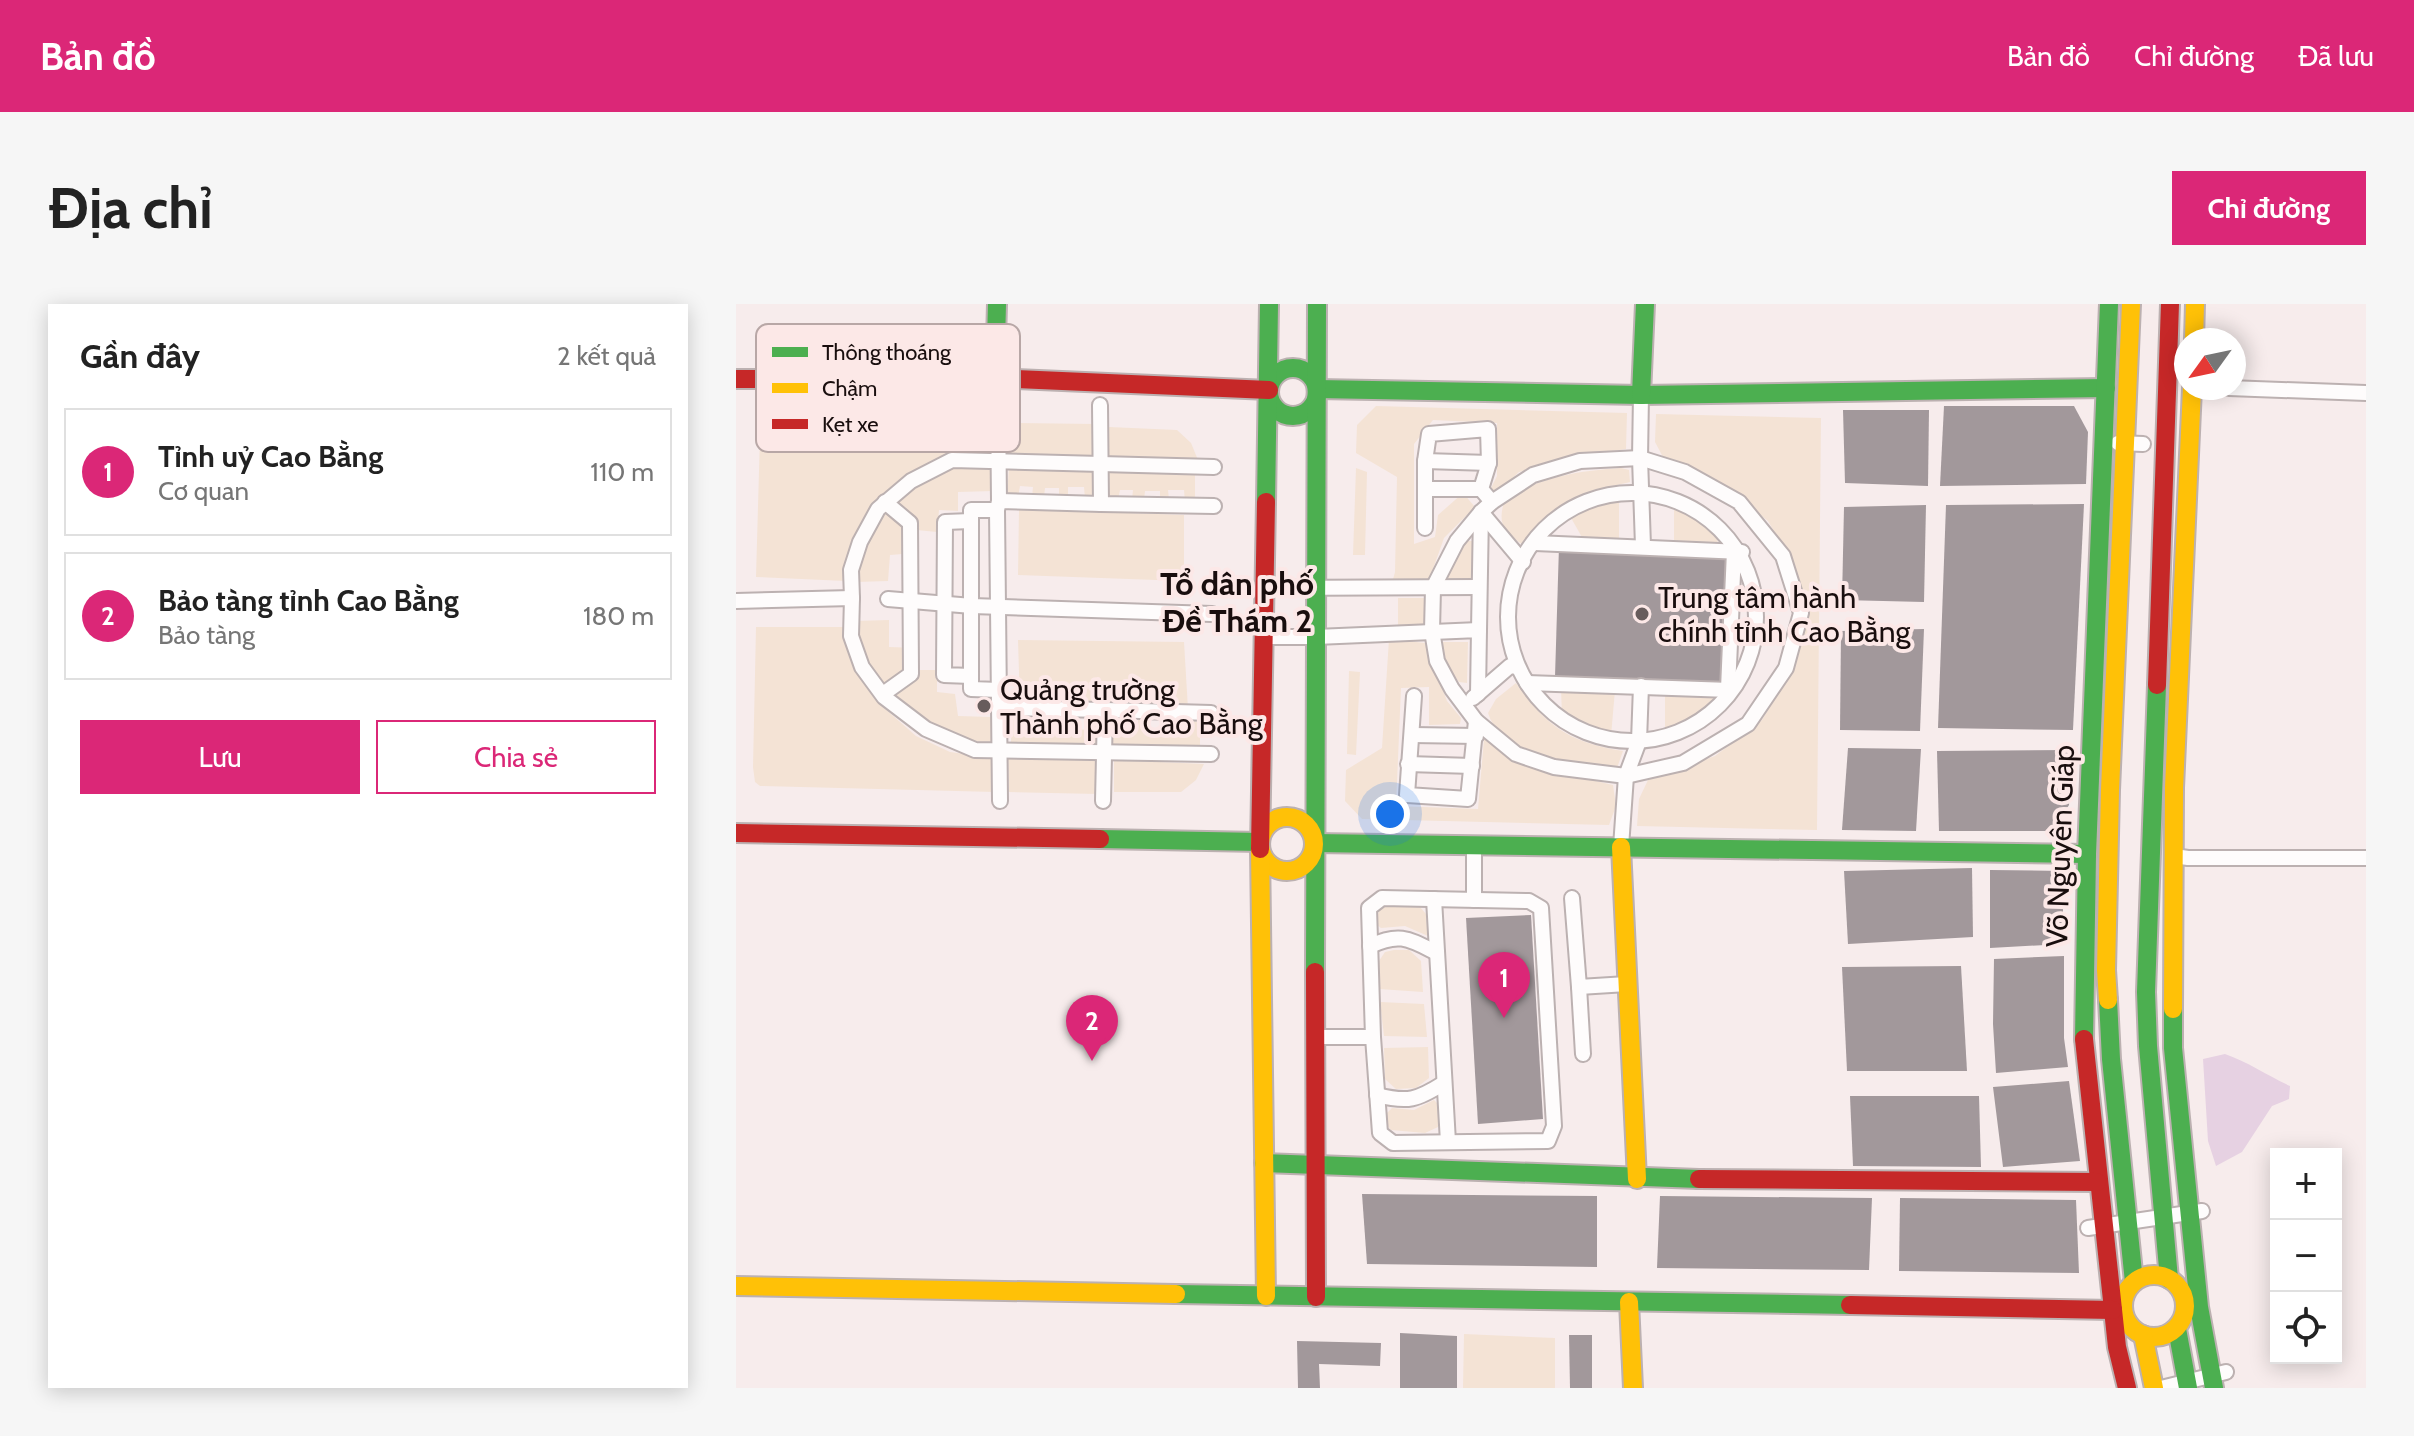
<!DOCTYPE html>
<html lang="vi">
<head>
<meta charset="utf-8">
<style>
	:root { --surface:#fff; --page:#f6f6f6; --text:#222; --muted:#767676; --line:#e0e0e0; --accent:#db2777 }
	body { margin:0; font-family:Cabin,sans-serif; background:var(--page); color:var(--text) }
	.controls { position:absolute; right:24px; bottom:24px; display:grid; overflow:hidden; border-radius:0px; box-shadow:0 4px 20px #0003 }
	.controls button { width:72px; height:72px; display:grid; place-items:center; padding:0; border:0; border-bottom:2px solid var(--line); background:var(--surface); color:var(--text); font:40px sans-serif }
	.compass { position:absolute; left:1438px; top:24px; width:72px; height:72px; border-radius:50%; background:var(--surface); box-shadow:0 4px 20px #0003; rotate:237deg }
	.you { position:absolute; left:654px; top:510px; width:28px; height:28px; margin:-20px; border:6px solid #fff; border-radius:50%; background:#1a73e8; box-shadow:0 0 0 12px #1a73e833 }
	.badge { display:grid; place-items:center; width:52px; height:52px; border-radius:50%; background:var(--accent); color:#fff; font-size:26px; font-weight:700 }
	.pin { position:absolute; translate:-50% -66px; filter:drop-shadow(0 2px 4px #0008) }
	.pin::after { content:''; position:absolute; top:42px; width:28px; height:24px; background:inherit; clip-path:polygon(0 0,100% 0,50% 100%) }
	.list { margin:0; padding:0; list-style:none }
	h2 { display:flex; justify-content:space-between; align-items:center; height:104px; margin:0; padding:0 32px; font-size:34px }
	h2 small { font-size:26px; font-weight:400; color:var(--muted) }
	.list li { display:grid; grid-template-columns:52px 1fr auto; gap:24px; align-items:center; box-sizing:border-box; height:128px; margin:0 16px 16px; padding:0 16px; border:2px solid var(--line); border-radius:0px }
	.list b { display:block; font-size:30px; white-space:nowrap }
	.list p { margin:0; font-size:26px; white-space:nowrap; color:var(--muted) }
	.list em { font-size:26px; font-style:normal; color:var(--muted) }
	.actions { display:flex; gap:16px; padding:24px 32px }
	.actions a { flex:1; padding:18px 0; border:2px solid var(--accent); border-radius:0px; text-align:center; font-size:28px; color:var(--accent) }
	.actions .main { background:var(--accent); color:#fff }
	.icon { flex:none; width:44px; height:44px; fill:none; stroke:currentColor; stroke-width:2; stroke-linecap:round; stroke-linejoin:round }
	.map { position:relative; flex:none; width:1630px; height:1084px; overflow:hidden; border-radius:0px }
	header { display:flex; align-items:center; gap:48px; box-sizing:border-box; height:112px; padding:0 40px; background:var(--accent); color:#fff }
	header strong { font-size:38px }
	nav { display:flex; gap:44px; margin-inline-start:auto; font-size:28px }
	.intro { display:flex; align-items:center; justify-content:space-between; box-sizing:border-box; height:192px; padding:0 48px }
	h1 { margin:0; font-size:56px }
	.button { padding:20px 36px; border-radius:0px; background:var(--accent); color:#fff; font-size:28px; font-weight:700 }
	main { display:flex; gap:48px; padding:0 48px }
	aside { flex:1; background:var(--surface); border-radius:0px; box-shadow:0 4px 20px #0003 }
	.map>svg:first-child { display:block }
</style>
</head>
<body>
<header>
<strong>Bản đồ</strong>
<nav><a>Bản đồ</a><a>Chỉ đường</a><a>Đã lưu</a></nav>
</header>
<div class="intro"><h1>Địa chỉ</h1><a class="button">Chỉ đường</a></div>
<main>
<aside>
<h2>Gần đây<small>2 kết quả</small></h2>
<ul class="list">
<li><span class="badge">1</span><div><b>Tỉnh uỷ Cao Bằng</b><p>Cơ quan</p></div><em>110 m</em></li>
<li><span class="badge">2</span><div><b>Bảo tàng tỉnh Cao Bằng</b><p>Bảo tàng</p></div><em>180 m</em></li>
</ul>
<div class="actions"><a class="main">Lưu</a><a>Chia sẻ</a></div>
</aside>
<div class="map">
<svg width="1630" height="1084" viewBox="0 0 1630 1084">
	<rect width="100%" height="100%" fill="#f7ecec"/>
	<g fill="#f4e3d5">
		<path d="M 640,102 L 891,109 L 890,145 L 849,151 L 783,168 L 761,189 L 755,184 L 761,172 L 761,119 L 697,116 L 678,140 L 678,240 L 699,233 L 702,211 L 727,189 L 739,203 L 708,234 L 692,279 L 656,279 L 659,268 L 661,173 L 620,149 L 621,121 Z"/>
		<path d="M 920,110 L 1085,114 L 1081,526 L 901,522 L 903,495 L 912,476 L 979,452 L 1026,416 L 1051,374 L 1067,335 L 1069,298 L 1055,256 L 1032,217 L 979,176 L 928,155 L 919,138 Z"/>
		<path d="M 31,114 L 259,119 L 258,152 L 230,152 L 149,194 L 110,277 L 20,273 L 24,132 L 26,118 Z"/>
		<path d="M 270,119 L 360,120 L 360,155 L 271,153 Z"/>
		<path d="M 373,123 L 441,126 L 455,139 L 462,156 L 372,155 Z"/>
		<path d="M 218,159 L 257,159 L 258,187 L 222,188 L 222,207 L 203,206 L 201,228 L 181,226 L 179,249 L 154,251 L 152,277 L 120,278 C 121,267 125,258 128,248 C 146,198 174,183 218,159 Z"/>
		<path d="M 273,162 L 359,164 L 358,194 L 349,195 L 348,183 L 332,183 L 332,194 L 323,193 L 323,184 L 309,184 L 308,193 L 296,193 L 297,183 L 284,182 L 282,193 L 271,193 Z"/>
		<path d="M 620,164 L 631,168 L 629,251 L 617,251 Z"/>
		<path d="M 885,164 L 893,166 L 894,178 C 842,190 819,195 787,241 C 765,226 761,218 770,192 C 812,173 839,167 885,164 Z"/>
		<path d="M 373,165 L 459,167 L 459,197 L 449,198 L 448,186 L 432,186 L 433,196 L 424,196 L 424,187 L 409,187 L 408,196 L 396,196 L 397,186 L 384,186 L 382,196 L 371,196 Z"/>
		<path d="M 883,191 L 883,237 L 847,235 L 834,212 L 859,195 Z"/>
		<path d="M 938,198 C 956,208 978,217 982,239 L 938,237 Z"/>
		<path d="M 283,205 L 448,211 L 448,277 L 282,271 Z"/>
		<path d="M 727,237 L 737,237 L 737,276 L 712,280 L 708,276 Z"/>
		<rect x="662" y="294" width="27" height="29"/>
		<path d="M 153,316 L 153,343 L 181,344 L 179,366 L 201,366 L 201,388 L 219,390 L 222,412 L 255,413 L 258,444 L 237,440 L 194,424 L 166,405 L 129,361 L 119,317 Z"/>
		<path d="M 20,323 L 110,323 L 120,361 L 147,403 L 180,432 L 214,448 L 257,454 L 259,488 L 24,482 L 19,478 L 17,463 Z"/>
		<path d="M 653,335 L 689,339 L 711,397 L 725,414 L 724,420 L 693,421 L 693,383 L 665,384 L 660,502 L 742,505 L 748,435 L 787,460 L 877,481 L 880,502 L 873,521 L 626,515 L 609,497 L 610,466 L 646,444 Z"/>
		<path d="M 282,336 L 448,338 L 452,405 L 284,401 Z"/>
		<path d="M 704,338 L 732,338 L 731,379 L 723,378 L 709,359 Z"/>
		<path d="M 613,367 L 624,368 L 620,451 L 611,450 Z"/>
		<path d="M 780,379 C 811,423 833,438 887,447 L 881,464 C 843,462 765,452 752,409 L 760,395 Z"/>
		<path d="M 825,384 L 879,386 L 875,432 L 847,426 L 826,413 Z"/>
		<path d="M 929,387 L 978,390 L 977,401 L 952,420 L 929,429 Z"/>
		<path d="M 275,412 L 286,412 L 287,423 L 301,424 L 300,413 L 312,414 L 312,424 L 327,424 L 327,415 L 336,415 L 336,425 L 352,426 L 353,415 L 362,416 L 362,445 L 275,443 Z"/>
		<path d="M 376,415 L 388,415 L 389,426 L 402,426 L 402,416 L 413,416 L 414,426 L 429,426 L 429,417 L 438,417 L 437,427 L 453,428 L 454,417 L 464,418 L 464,448 L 377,446 Z"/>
		<path d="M 272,454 L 362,455 L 362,490 L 273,488 Z"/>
		<path d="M 378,456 L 468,460 L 460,476 L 445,488 L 378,488 Z"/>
		<path d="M 651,601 L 683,602 L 690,610 L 692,632 L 669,622 L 645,624 L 639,619 L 643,607 Z"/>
		<path d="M 658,646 L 673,646 L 685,657 L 687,688 L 643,685 L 643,657 L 649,648 Z"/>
		<path d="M 644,698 L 688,700 L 691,733 L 648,732 Z"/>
		<path d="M 692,743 L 693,774 L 680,784 L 660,785 L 649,775 L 648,744 Z"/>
		<path d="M 698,796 L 704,802 L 702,823 L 689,829 L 655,826 L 649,818 L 650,810 L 656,804 L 678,806 Z"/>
		<path d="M 728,1030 L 819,1034 L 819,1084 L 727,1084 Z"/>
	</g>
	<path fill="#e6d1e2" d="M 1489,750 C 1512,758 1532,772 1554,782 L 1553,795 L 1536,802 L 1506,848 L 1480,862 L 1472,837 L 1467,755 Z"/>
	<g fill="#a2989b">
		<path d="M 1208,102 L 1338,102 L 1352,128 L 1350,180 L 1204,182 Z"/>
		<path d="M 1107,106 L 1193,106 L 1192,182 L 1109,179 Z"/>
		<path d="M 1348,200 L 1337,426 L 1202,424 L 1210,201 Z"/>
		<path d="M 1190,201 L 1188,298 L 1106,296 L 1108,203 Z"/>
		<path d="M 823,242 L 993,250 L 988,380 L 819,373 Z"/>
		<path d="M 1188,325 L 1184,427 L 1104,426 L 1105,327 Z"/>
		<path d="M 1112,444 L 1185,445 L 1180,527 L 1106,526 Z"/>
		<path d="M 1335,446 L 1333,501 L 1316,527 L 1203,527 L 1201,447 Z"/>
		<path d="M 1236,564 L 1237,633 L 1112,640 L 1108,567 Z"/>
		<path d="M 1254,566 L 1327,567 L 1327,640 L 1254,644 Z"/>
		<path d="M 795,611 L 807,815 L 742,820 L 730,614 Z"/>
		<path d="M 1328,652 L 1328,734 L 1332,763 L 1260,769 L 1257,720 L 1258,655 Z"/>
		<path d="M 1225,662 L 1231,767 L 1111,767 L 1106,663 Z"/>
		<path d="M 1333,777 L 1344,857 L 1267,863 L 1257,783 Z"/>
		<path d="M 1114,792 L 1243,792 L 1245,863 L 1117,862 Z"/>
		<path d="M 626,890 L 861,892 L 861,963 L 631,960 Z"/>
		<path d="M 924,892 L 1136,894 L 1133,966 L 921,964 Z"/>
		<path d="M 1164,894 L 1340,896 L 1343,969 L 1163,967 Z"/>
		<path d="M 664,1029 L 721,1032 L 721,1084 L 664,1084 Z"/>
		<path d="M 833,1031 L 856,1031 L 856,1084 L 834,1084 Z"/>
		<path d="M 561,1037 L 645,1039 L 644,1062 L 583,1060 L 584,1084 L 562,1084 Z"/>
	</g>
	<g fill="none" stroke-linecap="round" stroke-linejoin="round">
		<g stroke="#bcb1b1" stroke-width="18">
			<g id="street">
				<path d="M 1493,84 L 1630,89"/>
				<path d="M 905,91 L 904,154 L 907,242"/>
				<path d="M 262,98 L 263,197"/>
				<path d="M 364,101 L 365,200 L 478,202"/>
				<path d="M 1382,139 L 1407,140"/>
				<path d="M 904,154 L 949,168 L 1003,198 L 1047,252 L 1065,309 L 1050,364 L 1012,420 L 947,459 L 890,472 L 818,463 L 780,450 L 740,417 L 716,385 L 701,357 L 696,327 L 697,284 L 721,237 L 745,208 L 756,198 L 797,171 L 844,157 Z"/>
				<path d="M 689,157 L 753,159"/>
				<path d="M 689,185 L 745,185"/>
				<circle cx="896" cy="313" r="124"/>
				<path d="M 261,206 L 235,206 L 235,385 L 263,386"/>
				<path d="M 745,208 L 787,258"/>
				<path d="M 235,217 L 209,218 L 208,371 L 235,372"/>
				<path d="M 689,224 L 689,157 L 693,130 L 752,125 L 753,159 L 745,185 L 756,198"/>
				<path d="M 799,239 L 1006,248"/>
				<path d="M 529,284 L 743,283"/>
				<path d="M 116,294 L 115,266 L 124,238 L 142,205 L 175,177 L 216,156 L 478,163"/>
				<path d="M 152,295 L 236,302 L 476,310"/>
				<path d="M 0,297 L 116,294 L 115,332 L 126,363 L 148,393 L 190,425 L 239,446 L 475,450"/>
				<path d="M 743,326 L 745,208"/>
				<path d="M 528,333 L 580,333 L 743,326 L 742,390"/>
				<path d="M 791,379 L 994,386"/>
				<path d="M 992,385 L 998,247"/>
				<path d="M 147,390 L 175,370 L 174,219 L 149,198"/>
				<path d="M 678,392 L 671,491 L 732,495 L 740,417"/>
				<path d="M 737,394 L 774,362 L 782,363"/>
				<path d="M 263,404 L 369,406 L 367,497"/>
				<path d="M 369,406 L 475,409"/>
				<path d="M 677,431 L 740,432"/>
				<path d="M 672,460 L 736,462"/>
				<path d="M 264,497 L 261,206 L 263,197 L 365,200"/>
				<path d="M 885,543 L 890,472 L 903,437 L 905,382"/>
				<path d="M 1438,552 L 1452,554 L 1630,554"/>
				<path d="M 836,594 L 843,683 L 891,680"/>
				<path d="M 698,595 L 712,838"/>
				<path d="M 738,596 L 738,541"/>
				<path d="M 634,642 C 664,628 673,635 701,649"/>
				<path d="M 843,683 L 847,750"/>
				<path d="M 579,733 L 637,733 L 644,829 L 657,839 L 812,837 L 818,822 L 805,604 L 793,597 L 646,594 L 633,604 L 637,733"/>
				<path d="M 641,791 C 672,799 681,796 708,779"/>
				<path d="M 1352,924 L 1466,907"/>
				<path d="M 1425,1084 L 1490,1068"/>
			</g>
		</g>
		<g stroke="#bcb1b1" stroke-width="22">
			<g id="fast">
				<circle cx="557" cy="88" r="24"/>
				<path d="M 259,74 L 261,0"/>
				<path d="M 581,85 L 905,91 L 1370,84"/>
				<path d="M 905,91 L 909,0"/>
				<path d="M 530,198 L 533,0"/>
				<path d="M 1421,381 L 1410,688 L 1412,742 L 1433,975"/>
				<path d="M 364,535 L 524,538"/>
				<path d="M 578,539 L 1351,550"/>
				<path d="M 579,668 L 581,0"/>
				<path d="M 1372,696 L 1375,755 L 1398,978"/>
				<path d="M 1437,705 L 1437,744 L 1463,1003 L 1478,1084"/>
				<path d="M 1348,735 L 1351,550 L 1373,0"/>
				<path d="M 528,859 L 963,875"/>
				<path d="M 440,990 L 1114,1001"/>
				<path d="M 1441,1025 L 1452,1084"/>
			</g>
		</g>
		<g stroke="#bcb1b1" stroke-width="22">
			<g id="slow">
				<path d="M 1458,36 L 1459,0"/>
				<circle cx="551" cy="540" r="27"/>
				<path d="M 885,543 L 901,875"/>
				<path d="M 524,545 L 530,992"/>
				<path d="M 1372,696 L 1370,666 L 1374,486 L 1395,0"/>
				<path d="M 1437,705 L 1438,484 L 1456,84"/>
				<circle cx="1418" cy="1002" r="31"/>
				<path d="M 0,982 L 440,990"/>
				<path d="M 893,998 L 897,1084"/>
				<path d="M 1407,1031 L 1418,1084"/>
			</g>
		</g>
		<g stroke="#bcb1b1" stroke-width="22">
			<g id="jam">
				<path d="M 0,75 L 259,74 L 533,86"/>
				<path d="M 1421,381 L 1434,0"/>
				<path d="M 0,529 L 364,535"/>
				<path d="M 524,545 L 530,198"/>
				<path d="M 579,668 L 580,993"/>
				<path d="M 1348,735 L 1381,1043 L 1391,1084"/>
				<path d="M 963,875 L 1361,878"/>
				<path d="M 1114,1001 L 1377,1006"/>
			</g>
		</g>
		<use href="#street" stroke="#fefcfc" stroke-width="14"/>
		<use href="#fast" stroke="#4caf50" stroke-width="18"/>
		<use href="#slow" stroke="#ffc107" stroke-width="18"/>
		<use href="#jam" stroke="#c62828" stroke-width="18"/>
	</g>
	<g fill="#675c5c" stroke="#fce8e7" stroke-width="3">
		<circle cx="906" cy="310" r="8"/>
		<circle cx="248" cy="402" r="8"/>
	</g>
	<g text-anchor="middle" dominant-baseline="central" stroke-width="8" stroke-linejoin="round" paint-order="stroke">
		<g font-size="30" fill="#190e0e" stroke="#fce8e7" text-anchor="start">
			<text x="922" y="293">Trung tâm hành<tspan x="922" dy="34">chính tỉnh Cao Bằng</tspan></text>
			<text x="264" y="385">Quảng trường<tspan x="264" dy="34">Thành phố Cao Bằng</tspan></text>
		</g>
		<g font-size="30" fill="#190e0e" stroke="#fce8e7">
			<text transform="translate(1324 542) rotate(-88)">Võ Nguyên Giáp</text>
		</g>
		<g font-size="32" font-weight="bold" fill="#190e0e" stroke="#fce8e7">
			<text x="501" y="279">Tổ dân phố<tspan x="501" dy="37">Đề Thám 2</tspan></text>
		</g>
	</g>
	<rect x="20" y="20" width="264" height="128" rx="12" fill="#fce8e7" stroke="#b8a7a6" stroke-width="2"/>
	<rect x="36" y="43" width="36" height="10" fill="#4caf50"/>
	<rect x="36" y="79" width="36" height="10" fill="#ffc107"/>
	<rect x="36" y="115" width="36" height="10" fill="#c62828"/>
	<g font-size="22" fill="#190e0e">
		<text x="86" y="56">Thông thoáng</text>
		<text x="86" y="92">Chậm</text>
		<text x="86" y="128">Kẹt xe</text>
	</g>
</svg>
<div class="controls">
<button>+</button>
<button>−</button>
<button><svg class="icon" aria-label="locate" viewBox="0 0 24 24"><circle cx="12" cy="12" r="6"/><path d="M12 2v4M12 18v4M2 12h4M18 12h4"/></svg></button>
</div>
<svg class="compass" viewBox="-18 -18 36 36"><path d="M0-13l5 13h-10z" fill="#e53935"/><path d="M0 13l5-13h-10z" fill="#767676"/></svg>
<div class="you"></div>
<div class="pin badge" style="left:768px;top:714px">1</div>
<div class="pin badge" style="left:356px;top:757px">2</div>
</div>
</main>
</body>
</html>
